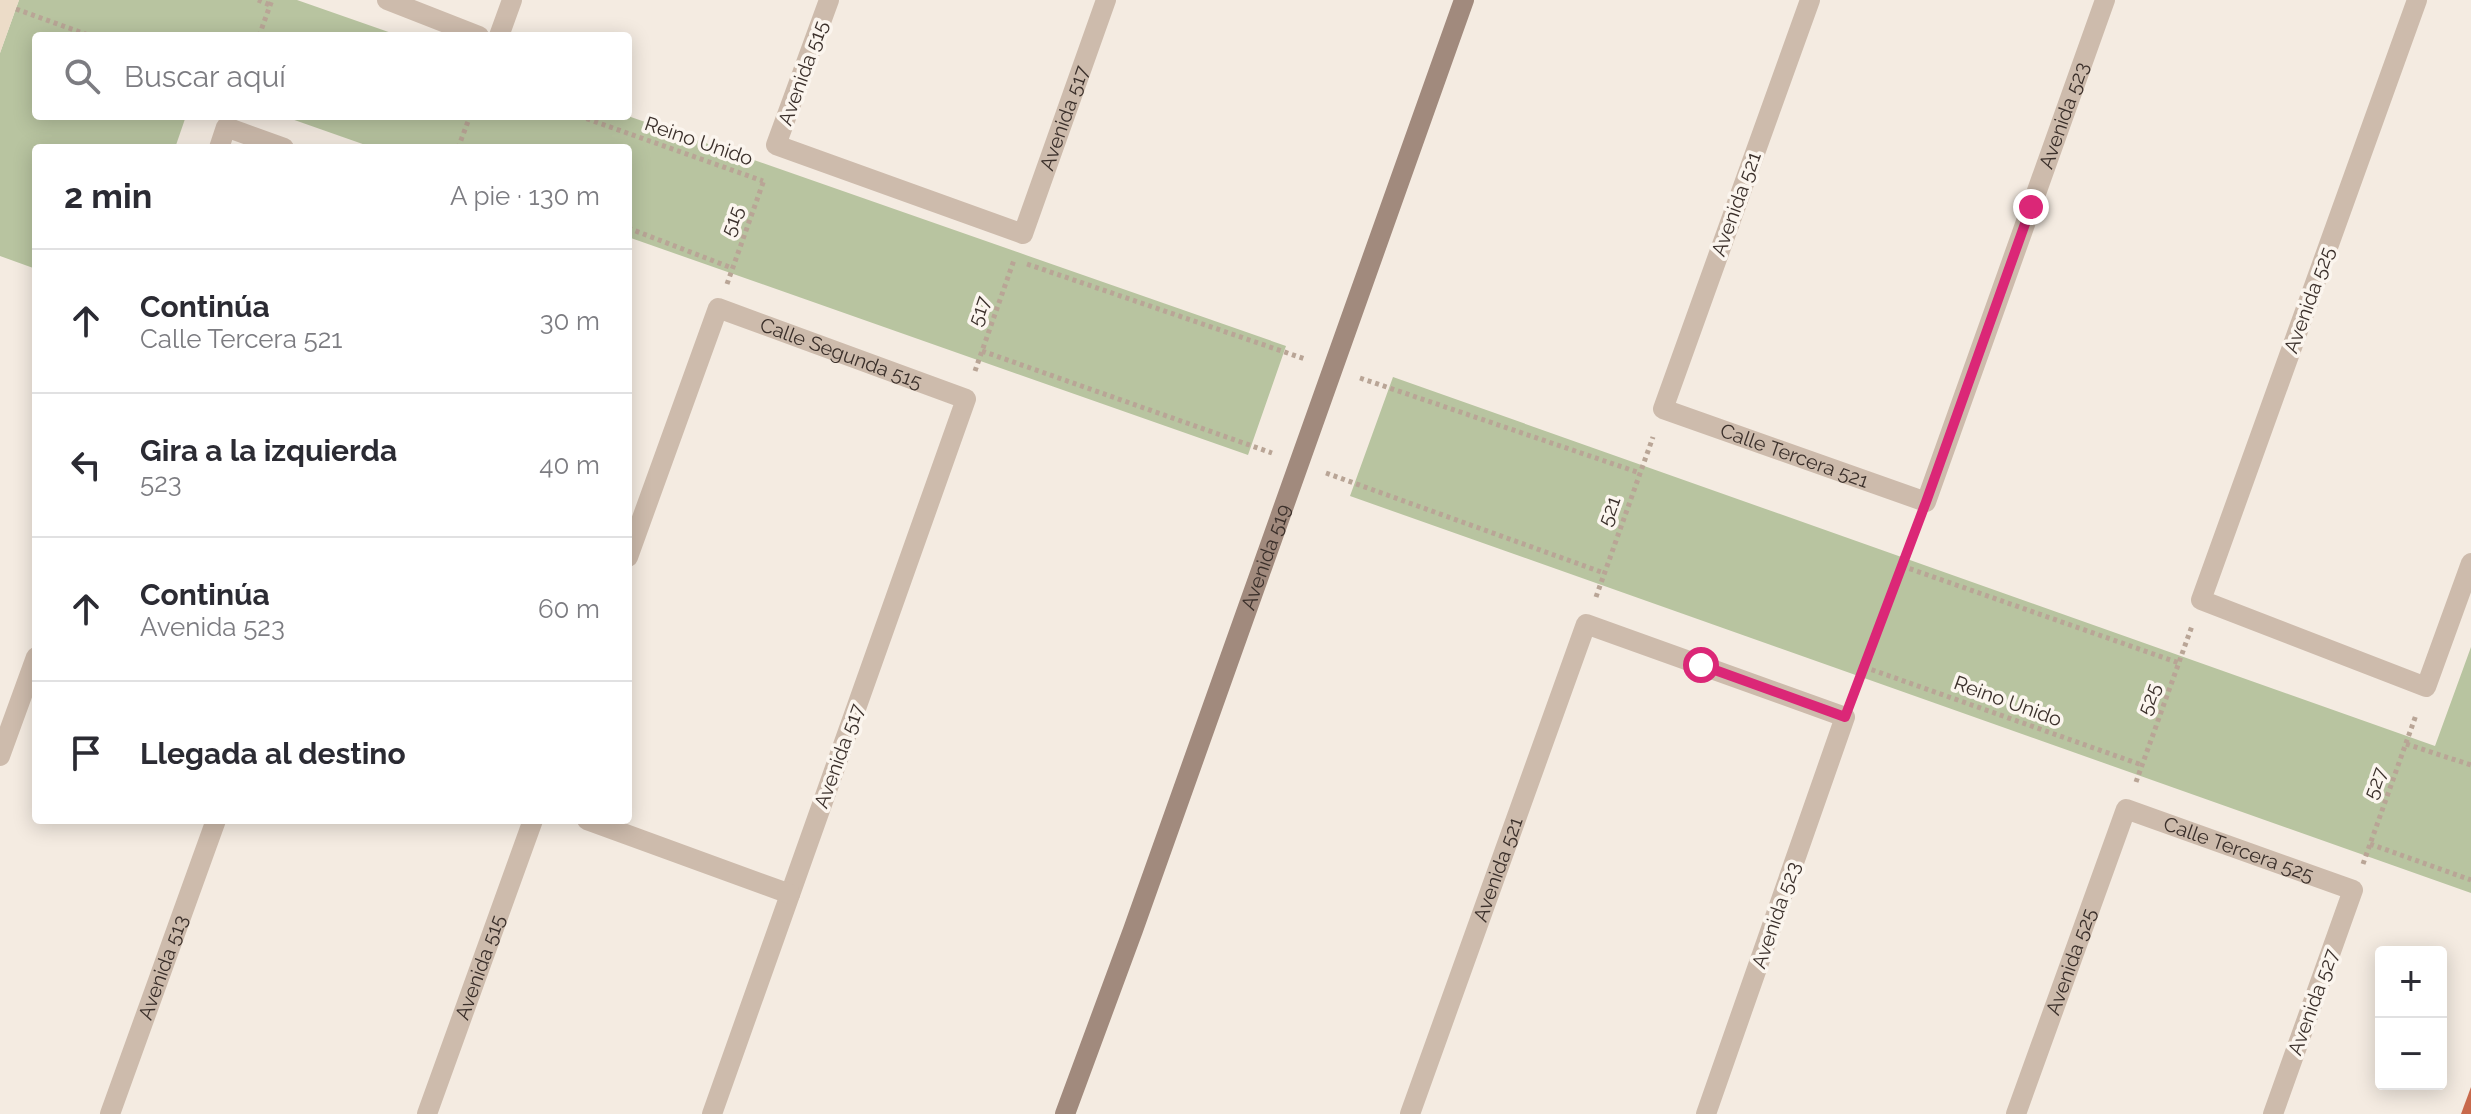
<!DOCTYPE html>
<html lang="es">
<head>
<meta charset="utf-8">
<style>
	:root { --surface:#fff; --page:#f2f2f3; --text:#2b2b33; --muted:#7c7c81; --line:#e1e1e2 }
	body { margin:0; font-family:Raleway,sans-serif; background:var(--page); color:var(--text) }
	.controls { position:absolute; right:24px; bottom:24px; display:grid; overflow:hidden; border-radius:8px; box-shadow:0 4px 20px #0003 }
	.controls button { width:72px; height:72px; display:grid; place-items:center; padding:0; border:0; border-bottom:2px solid var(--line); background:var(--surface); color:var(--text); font:40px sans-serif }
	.stop { position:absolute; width:24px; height:24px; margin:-18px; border:6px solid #db2777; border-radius:50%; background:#fff }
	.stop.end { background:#db2777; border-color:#fff; box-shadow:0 2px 8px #0008 }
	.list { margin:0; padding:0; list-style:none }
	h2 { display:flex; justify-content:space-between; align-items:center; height:104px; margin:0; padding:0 32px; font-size:34px }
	h2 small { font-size:26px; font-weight:400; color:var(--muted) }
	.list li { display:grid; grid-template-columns:52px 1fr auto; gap:24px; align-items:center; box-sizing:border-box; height:144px; padding:0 32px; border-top:2px solid var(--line) }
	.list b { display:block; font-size:30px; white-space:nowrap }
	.list p { margin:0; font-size:26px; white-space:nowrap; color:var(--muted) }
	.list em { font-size:26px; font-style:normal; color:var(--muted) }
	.icon { flex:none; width:44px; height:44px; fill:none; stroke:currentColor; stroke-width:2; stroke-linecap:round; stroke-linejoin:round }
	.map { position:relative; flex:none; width:2471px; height:1114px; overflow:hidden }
	.search { position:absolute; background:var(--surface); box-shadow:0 4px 20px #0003; left:32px; top:32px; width:600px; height:88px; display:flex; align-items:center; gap:20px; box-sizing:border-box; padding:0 28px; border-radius:8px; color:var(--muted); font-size:30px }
	.panel { position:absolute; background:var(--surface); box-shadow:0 4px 20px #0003; left:32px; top:144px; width:600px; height:680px; border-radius:8px }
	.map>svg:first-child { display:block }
</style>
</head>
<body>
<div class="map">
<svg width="2471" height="1114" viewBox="0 0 2471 1114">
	<rect width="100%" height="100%" fill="#f4ebe1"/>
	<g fill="#b8c4a0">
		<path d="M 19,0 L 297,0 L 400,36 L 36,36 L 36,116 L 186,116 L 175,148 L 36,148 L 36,269 L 0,256 L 0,53 Z"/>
		<path d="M 283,116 L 628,116 L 1286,346 L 1248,455 L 628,237 L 628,148 L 374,148 Z"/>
		<path d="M 1393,377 L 2435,746 L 2471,647 L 2471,893 L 1350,496 Z"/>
	</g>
	<path fill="#ecdcc8" d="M 0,0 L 19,0 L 0,53 Z"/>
	<path fill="#c8694b" d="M 2471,1087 L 2471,1114 L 2461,1114 Z"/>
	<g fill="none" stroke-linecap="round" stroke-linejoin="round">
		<g stroke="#b9a596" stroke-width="5" stroke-dasharray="4 4" stroke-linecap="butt">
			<path d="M 258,0 L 270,5"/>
			<path d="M 16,9 L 91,36"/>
			<path d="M 259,36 L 272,0"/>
			<path d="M 579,116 L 763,181"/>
			<path d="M 458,148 L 470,116"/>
			<path d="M 628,228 L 732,268"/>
			<path d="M 1027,264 L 1305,359"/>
			<path d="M 727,284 L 764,180"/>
			<path d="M 982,351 L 1272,453"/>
			<path d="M 975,371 L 1014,260"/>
			<path d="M 1360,378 L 1640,473"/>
			<path d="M 1326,473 L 1604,573"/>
			<path d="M 1902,566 L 2179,663"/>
			<path d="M 1596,597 L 1653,437"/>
			<path d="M 1864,667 L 2142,765"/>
			<path d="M 1856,690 L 1916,527"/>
			<path d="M 2406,744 L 2471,765"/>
			<path d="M 2136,782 L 2192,626"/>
			<path d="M 2370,844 L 2471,880"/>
			<path d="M 2363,864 L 2416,715"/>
		</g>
		<g stroke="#cdbbac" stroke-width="20">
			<path d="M 387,0 L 479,36"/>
			<path id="s1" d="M 829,0 L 776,145 L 1023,234 L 1106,0"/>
			<path id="s2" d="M 1810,0 L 1663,409 L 1926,502 L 2105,0"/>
			<path d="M 2417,0 L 2201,600 L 2426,687 L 2471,563"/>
			<path d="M 499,36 L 512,0"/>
			<path d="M 219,148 L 226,127 L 284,148"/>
			<path id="s3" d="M 628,557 L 718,308 L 966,399 L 712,1114"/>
			<path d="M 0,756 L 36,657"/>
			<path d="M 587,820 L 790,894"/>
			<path id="s4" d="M 110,1114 L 216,820"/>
			<path id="s5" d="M 427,1114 L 533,820"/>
			<path id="s6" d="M 1410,1114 L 1586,624 L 1845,717 L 1706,1114"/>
			<path id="s7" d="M 2016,1114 L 2126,809 L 2353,890 L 2273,1114"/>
		</g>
		<path stroke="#a18a7d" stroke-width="20" id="s8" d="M 1065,1114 L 1133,930 L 1464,0"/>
	</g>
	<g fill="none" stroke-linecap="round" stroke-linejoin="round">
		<path stroke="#db2777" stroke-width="10" d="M 1701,665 L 1845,717 L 1926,502 L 2031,207"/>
	</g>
	<g text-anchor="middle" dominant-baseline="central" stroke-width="7" stroke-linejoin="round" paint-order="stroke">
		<g font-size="20" fill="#3b302b" stroke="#fbf5ee">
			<text transform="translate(803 73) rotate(-70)">Avenida 515</text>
			<text stroke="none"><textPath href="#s2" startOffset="1124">Avenida 523</textPath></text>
			<text stroke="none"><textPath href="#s1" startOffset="540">Avenida 517</textPath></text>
			<text transform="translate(699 141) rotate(19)">Reino Unido</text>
			<text transform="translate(1736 204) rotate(-70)">Avenida 521</text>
			<text transform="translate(732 221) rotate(-70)">515</text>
			<text transform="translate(2309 300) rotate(-70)">Avenida 525</text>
			<text transform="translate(979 311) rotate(-71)">517</text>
			<text stroke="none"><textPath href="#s3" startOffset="396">Calle Segunda 515</textPath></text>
			<text stroke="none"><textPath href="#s2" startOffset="574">Calle Tercera 521</textPath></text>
			<text transform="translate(1609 511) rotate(-70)">521</text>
			<text stroke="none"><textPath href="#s8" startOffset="592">Avenida 519</textPath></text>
			<text transform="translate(2149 699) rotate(-70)">525</text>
			<text transform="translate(2008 701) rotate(20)">Reino Unido</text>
			<text transform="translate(839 756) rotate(-70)">Avenida 517</text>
			<text transform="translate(2375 783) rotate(-70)">527</text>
			<text stroke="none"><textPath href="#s7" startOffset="444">Calle Tercera 525</textPath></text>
			<text stroke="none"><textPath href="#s6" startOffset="260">Avenida 521</textPath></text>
			<text transform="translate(1776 915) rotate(-71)">Avenida 523</text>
			<text stroke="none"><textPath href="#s7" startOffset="162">Avenida 525</textPath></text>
			<text stroke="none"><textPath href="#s4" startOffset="156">Avenida 513</textPath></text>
			<text stroke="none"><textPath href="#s5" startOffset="156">Avenida 515</textPath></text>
			<text transform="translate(2313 1002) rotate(-70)">Avenida 527</text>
		</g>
	</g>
</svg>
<div class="controls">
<button>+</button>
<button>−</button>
</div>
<div class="stop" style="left:1701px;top:665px"></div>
<div class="stop end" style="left:2031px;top:207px"></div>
<div class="search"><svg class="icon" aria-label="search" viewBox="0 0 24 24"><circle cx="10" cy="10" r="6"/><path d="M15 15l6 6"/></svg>Buscar aquí</div>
<section class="panel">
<h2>2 min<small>A pie · 130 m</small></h2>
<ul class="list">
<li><svg class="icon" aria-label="ahead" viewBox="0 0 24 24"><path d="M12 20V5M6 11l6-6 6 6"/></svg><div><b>Continúa</b><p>Calle Tercera 521</p></div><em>30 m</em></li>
<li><svg class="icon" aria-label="left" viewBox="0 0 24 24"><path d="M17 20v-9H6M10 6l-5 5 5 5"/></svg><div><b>Gira a la izquierda</b><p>523</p></div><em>40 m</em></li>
<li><svg class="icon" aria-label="ahead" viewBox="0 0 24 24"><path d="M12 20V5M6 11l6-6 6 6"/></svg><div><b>Continúa</b><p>Avenida 523</p></div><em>60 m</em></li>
<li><svg class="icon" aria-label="arrive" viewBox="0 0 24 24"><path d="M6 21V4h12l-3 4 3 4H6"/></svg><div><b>Llegada al destino</b></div></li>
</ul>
</section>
</div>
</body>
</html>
